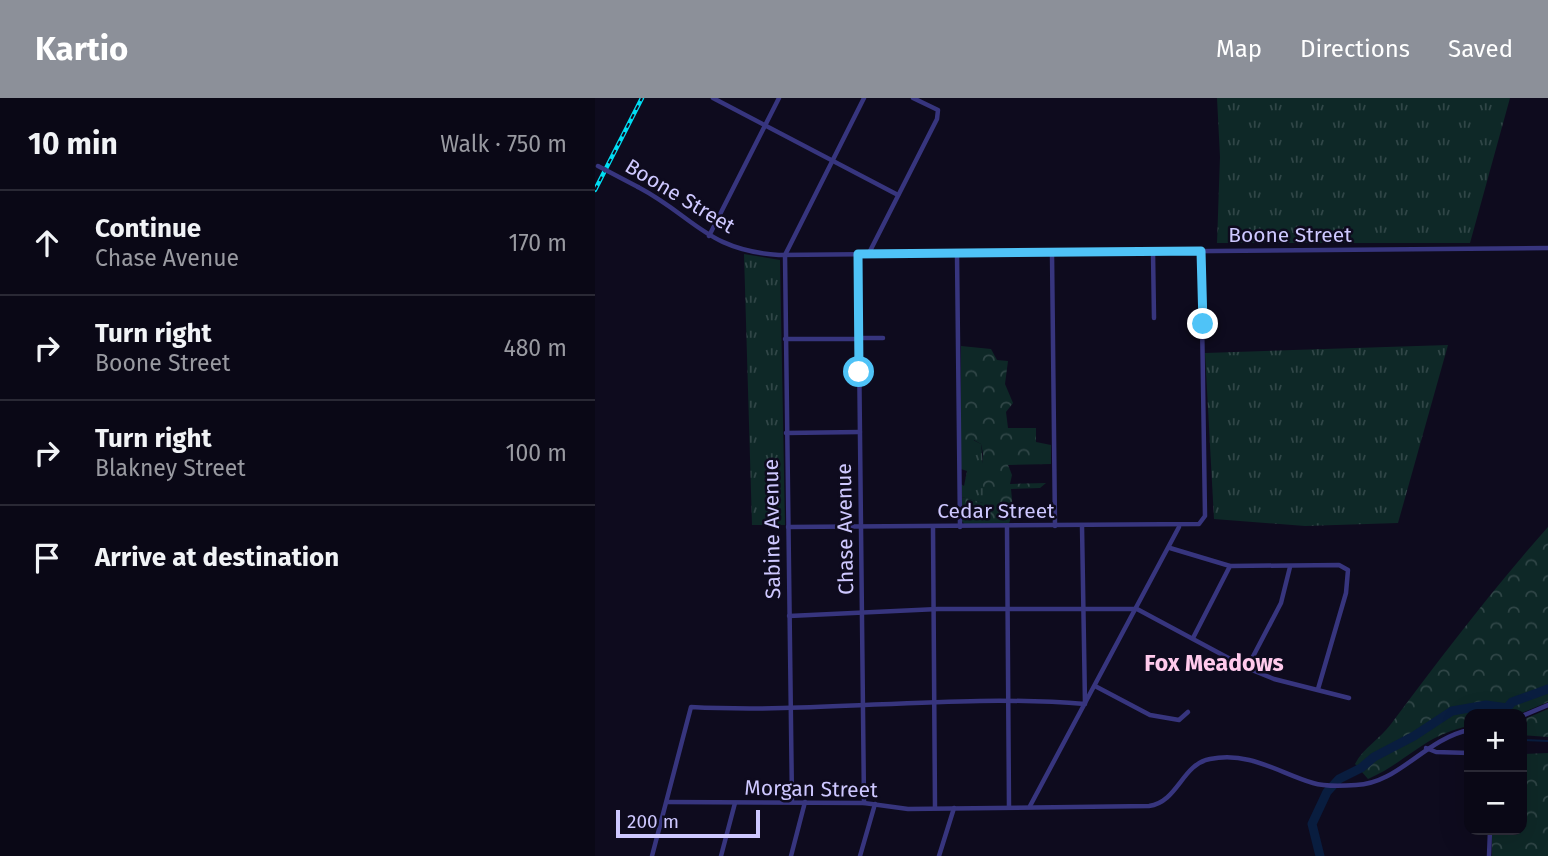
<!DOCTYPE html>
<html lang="en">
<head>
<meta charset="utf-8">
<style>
	:root { --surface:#0a0816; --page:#13111f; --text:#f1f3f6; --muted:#999aa1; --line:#2a2935; --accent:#8c9099 }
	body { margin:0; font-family:"Fira Sans",sans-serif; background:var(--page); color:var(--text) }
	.controls { position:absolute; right:21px; bottom:21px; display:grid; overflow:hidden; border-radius:14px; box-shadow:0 7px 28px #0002 }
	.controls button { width:63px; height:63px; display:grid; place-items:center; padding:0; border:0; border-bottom:2px solid var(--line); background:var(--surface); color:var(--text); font:35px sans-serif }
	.scale { position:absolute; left:21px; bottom:18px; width:144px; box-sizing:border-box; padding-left:7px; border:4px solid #cec8ff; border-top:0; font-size:19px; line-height:24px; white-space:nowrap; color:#cec8ff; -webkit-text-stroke:5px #0e0b1e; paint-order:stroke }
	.stop { position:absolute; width:21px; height:21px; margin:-16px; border:5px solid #4fc3f7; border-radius:50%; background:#fff }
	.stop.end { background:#4fc3f7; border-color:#fff; box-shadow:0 2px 7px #0008 }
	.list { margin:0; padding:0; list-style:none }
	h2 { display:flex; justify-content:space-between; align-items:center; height:91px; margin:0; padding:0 28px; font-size:30px }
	h2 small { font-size:23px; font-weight:400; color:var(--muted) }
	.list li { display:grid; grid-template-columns:46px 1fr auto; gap:21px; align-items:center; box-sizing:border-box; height:105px; padding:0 28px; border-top:2px solid var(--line) }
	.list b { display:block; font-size:26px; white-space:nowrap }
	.list p { margin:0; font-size:23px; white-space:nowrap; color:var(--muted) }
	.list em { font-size:23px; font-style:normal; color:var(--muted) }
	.icon { flex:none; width:38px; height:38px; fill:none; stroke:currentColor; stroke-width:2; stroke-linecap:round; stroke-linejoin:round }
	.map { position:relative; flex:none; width:953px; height:758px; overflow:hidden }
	header { display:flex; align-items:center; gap:42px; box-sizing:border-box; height:98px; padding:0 35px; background:var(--accent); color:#fff }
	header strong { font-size:33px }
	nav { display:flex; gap:38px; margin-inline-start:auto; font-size:24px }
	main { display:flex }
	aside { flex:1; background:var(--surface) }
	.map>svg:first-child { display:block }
</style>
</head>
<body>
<header>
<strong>Kartio</strong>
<nav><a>Map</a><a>Directions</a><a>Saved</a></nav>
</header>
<main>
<aside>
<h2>10 min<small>Walk · 750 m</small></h2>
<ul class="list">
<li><svg class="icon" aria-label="ahead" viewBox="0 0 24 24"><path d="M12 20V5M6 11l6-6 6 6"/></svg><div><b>Continue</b><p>Chase Avenue</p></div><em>170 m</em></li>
<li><svg class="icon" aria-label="right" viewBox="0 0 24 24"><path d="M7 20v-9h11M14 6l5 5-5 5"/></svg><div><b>Turn right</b><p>Boone Street</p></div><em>480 m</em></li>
<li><svg class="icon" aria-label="right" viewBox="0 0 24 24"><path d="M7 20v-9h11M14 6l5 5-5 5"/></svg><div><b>Turn right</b><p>Blakney Street</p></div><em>100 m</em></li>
<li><svg class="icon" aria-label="arrive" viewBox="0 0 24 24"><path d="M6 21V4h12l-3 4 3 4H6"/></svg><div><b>Arrive at destination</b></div></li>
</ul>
</aside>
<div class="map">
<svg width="953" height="758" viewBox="0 0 953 758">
	<defs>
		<pattern id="grass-tufts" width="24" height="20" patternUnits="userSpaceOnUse" patternTransform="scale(1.75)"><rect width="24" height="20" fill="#0e2827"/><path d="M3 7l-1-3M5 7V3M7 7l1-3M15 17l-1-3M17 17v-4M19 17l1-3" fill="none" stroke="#304647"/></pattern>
		<pattern id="forest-crowns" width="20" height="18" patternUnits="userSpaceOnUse" patternTransform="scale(1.75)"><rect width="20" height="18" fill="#0e2827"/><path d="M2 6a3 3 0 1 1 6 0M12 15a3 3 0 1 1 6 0" fill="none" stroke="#304647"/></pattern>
	</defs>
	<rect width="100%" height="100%" fill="#0e0b1e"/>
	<g fill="url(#grass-tufts)">
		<path d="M 622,0 L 915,0 L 875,145 L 622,145 L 625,59 Z"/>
		<path d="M 149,156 L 185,162 L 190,427 L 157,427 Z"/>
		<path d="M 853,247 L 803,425 L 710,428 L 619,421 L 610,255 Z"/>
		<path d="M 378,342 L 386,346 L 389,376 L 388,405 L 367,399 L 366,386 L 369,388 L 372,373 L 366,371 L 366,352 Z"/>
	</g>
	<g fill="url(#forest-crowns)">
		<path d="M 366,248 L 396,251 L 402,262 L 413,263 L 410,286 L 418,305 L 411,314 L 413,330 L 441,330 L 441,344 L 456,347 L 456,366 L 413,367 L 417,377 L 415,386 L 451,385 L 445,390 L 416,391 L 418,412 L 414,426 L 370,427 L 367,423 L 367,399 L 388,405 L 388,355 L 386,346 L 379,342 L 375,353 L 366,352 Z"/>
		<path d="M 953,429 L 953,604 L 924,616 L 898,616 L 896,611 L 883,611 L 884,616 L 874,616 L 874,628 C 829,637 812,664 773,681 L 760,666 C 768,650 785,641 796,626 C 846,559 897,492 953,429 Z"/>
		<path d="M 953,611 L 953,639 L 927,637 L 927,622 Z"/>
		<path d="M 953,655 L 953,758 L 897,758 L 897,732 L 927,732 L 927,656 Z"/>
	</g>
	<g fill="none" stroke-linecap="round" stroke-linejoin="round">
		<g stroke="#091d3f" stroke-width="2">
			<path d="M 884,608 L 887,616"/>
			<path d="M 927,642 L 953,643"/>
		</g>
		<path stroke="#091d3f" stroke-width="9" d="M 725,758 L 717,726 L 732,694 L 744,681 L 766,670 L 779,659 L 819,638 L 857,613 L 891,607 L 912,610 L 917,604 L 953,591"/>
		<g stroke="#37357e" stroke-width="4.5">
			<path d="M 118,0 L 303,97"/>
			<path d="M 43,89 C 100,119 111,152 184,157 L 953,150"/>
			<path d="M 114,138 L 184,0"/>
			<path d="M 558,154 L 559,220"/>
			<path d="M 274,155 L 342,21 L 343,12 L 318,0"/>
			<path d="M 362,155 L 365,429"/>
			<path d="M 457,155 L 460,428"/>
			<path d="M 263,156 L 269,705"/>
			<path d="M 264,240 L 288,240"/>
			<path d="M 190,241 L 264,241"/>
			<path d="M 191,335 L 265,334"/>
			<path d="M 193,429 L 604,426 L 610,418 L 606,153"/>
			<path d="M 338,429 L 340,710"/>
			<path d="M 412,429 L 414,709"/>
			<path d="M 575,450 L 635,468 L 744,467 L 753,472 L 751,495 L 723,591"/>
			<path d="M 194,518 L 343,511 L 542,511 L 652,570 L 679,581 L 754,600"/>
			<path d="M 598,540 L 635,468"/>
			<path d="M 652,570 L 686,505 L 695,469"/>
			<path d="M 500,588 L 555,617 L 584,622 L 593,614"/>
			<path d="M 927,618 L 953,607"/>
			<path d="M 831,650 L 841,654 L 874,655"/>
			<path d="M 72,704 L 269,705 L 313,711 L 554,708 C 583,704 587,666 615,661 C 655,653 684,675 718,685 C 731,689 747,688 761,687 C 803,686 830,641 874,632"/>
			<path d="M 197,704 L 190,157 L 269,0"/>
			<path d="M 435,708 L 584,429"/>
			<path d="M 57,758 L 96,609 C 226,616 359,595 490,606 L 487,428"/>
			<path d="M 126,758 L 140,705"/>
			<path d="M 196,758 L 210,704"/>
			<path d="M 265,758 L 280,706"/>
			<path d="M 344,758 L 359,710"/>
			<path d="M 894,758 L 895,732"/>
		</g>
		<g stroke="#00ddf3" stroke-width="4.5">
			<path id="rail" d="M 0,92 L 47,0"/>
		</g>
		<use href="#rail" stroke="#0e0b1e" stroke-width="2" stroke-dasharray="5" stroke-linecap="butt"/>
		<path stroke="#37357e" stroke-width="4.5" d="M 3,68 L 43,89"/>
	</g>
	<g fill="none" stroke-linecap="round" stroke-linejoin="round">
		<path stroke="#4fc3f7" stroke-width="9" d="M 264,274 L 263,156 L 606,153 L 608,226"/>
	</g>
	<g text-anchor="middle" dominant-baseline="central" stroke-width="5" stroke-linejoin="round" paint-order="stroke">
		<g font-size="21" fill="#cec8ff" stroke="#0e0b1e">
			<text transform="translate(85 98) rotate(31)">Boone Street</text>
			<text x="695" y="137">Boone Street</text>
			<text x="401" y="413">Cedar Street</text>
			<text transform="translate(177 431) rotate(-91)">Sabine Avenue</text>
			<text transform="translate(250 431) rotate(-91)">Chase Avenue</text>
			<text transform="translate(216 691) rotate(1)">Morgan Street</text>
		</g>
		<g font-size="23" font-weight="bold" fill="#ffcaec" stroke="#0e0b1e">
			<text x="619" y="565">Fox Meadows</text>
		</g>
	</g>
</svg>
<div class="controls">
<button>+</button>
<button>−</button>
</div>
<div class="scale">200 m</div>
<div class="stop" style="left:264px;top:274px"></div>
<div class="stop end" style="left:608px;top:226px"></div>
</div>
</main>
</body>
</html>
